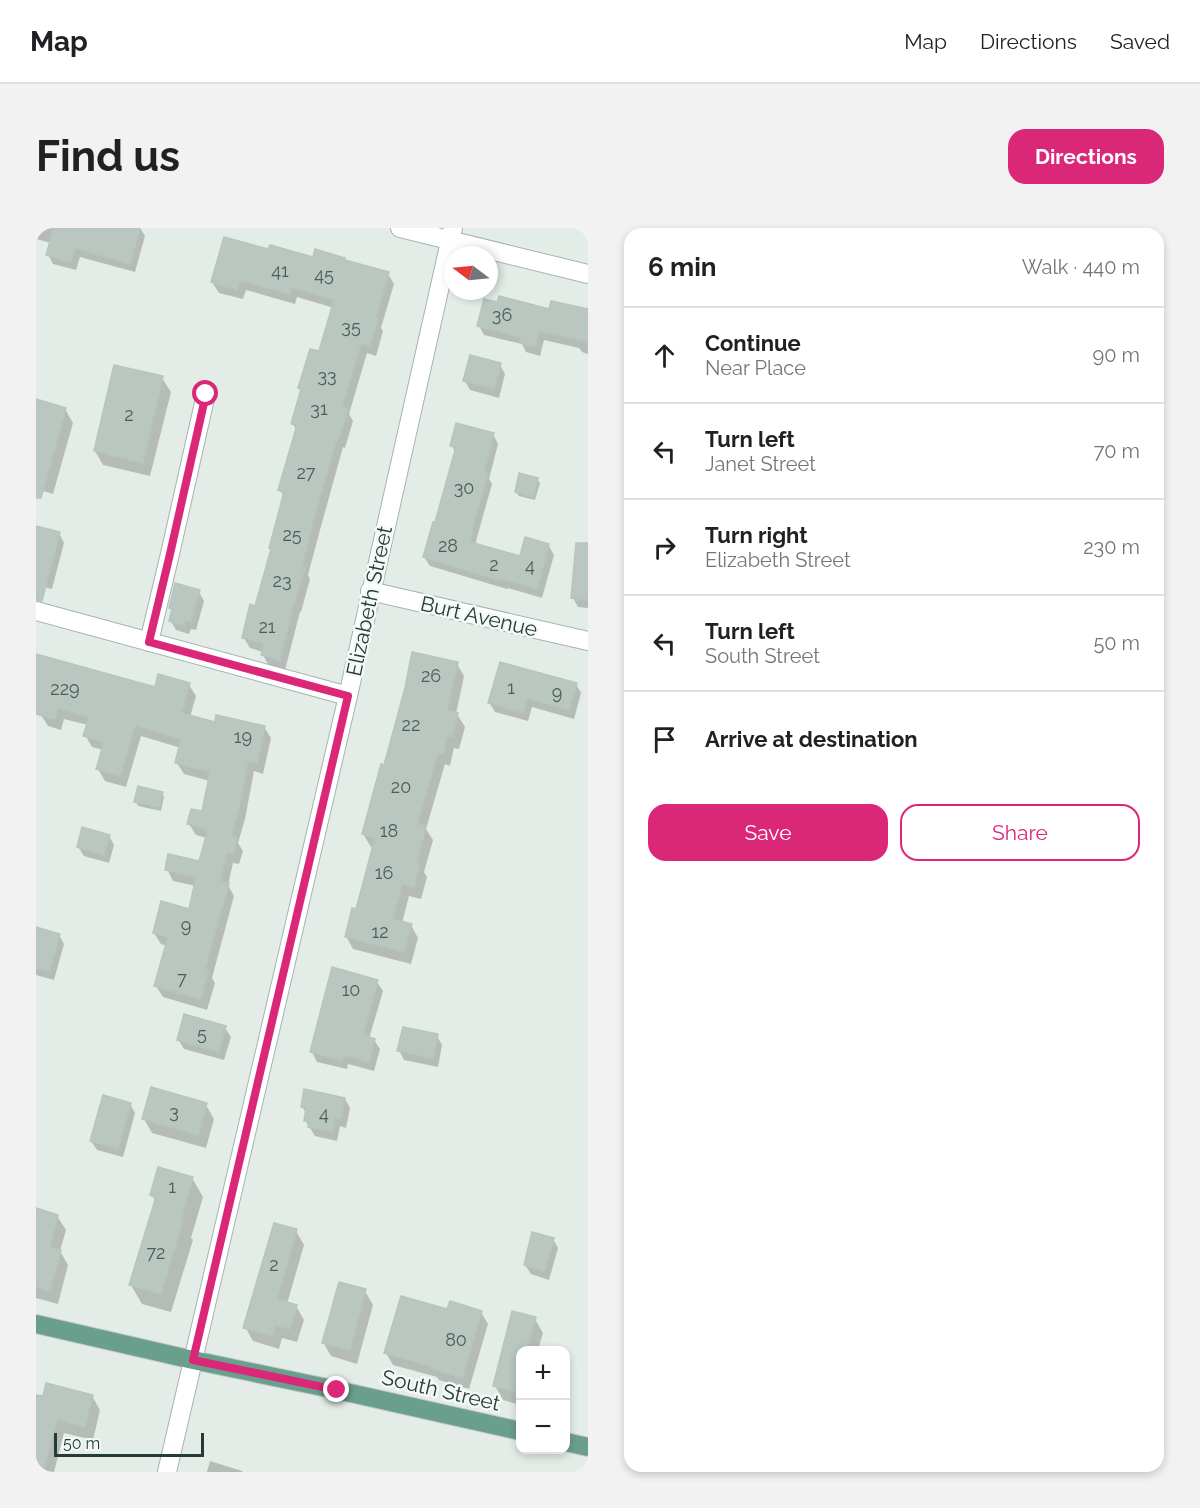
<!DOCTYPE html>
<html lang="en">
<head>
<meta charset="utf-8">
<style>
	:root { --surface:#fff; --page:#f2f2f2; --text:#202124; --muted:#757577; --line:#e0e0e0; --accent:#db2777 }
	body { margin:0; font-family:Raleway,sans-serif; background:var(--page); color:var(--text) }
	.controls { position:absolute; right:18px; bottom:18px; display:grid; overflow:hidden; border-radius:12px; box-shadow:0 3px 9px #0003 }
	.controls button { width:54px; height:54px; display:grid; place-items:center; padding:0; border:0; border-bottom:2px solid var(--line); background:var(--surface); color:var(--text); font:30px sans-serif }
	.compass { position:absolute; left:408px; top:18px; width:54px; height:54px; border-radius:50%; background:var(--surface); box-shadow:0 3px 9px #0003; rotate:286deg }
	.scale { position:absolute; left:18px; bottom:15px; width:150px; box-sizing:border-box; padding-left:6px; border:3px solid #243c34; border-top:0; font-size:16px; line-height:21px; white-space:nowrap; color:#243c34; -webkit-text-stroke:4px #f4f9f6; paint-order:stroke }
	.stop { position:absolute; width:18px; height:18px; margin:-14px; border:4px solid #db2777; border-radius:50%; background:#fff }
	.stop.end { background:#db2777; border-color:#fff; box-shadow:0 2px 6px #0008 }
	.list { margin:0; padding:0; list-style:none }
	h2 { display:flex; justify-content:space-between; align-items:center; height:78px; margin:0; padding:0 24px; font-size:26px }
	h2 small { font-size:20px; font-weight:400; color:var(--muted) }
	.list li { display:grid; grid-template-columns:39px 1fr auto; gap:18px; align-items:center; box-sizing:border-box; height:96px; padding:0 24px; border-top:2px solid var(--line) }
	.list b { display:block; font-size:22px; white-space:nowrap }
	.list p { margin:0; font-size:20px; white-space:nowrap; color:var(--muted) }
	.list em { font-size:20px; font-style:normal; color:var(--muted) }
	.actions { display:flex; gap:12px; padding:18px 24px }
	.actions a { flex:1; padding:14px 0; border:2px solid var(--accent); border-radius:18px; text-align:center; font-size:21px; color:var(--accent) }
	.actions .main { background:var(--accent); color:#fff }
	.icon { flex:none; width:33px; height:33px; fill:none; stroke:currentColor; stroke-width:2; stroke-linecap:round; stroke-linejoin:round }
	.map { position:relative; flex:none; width:552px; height:1244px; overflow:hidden; border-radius:18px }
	header { display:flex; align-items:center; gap:36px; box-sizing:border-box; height:84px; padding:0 30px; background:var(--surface); border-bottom:2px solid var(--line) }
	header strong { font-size:28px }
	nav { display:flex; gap:33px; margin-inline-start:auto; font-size:21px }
	.intro { display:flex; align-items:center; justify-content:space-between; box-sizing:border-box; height:144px; padding:0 36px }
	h1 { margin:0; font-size:42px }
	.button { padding:15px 27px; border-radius:18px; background:var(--accent); color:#fff; font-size:21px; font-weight:700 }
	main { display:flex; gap:36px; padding:0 36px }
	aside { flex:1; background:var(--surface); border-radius:18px; box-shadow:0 3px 9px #0003 }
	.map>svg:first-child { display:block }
</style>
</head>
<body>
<header>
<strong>Map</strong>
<nav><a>Map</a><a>Directions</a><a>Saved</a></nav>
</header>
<div class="intro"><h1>Find us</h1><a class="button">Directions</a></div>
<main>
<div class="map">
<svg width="552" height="1244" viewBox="0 0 552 1244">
	<rect width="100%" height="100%" fill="#e3ece7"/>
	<g fill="#0003">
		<path d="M 0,0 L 104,0 L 109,8 L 99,44 L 44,29 L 40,42 L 17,36 L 12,26 L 15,15 L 0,11 Z"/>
		<path d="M 233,23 L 278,31 L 310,33 L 352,46 L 358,56 L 345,100 L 347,103 L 340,128 L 331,125 L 313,186 L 317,193 L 309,220 L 307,219 L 284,302 L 272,347 L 274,351 L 265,384 L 264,384 L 249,442 L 233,438 L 227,427 L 227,424 L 214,420 L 208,410 L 220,379 L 236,323 L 234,320 L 248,269 L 244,262 L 261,203 L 256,195 L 266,163 L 264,160 L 285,125 L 298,80 L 261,69 L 259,76 L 210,62 L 207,71 L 183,65 L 176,54 Z"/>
		<path d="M 551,79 L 552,126 L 546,124 L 543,120 L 508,112 L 504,128 L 490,124 L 486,116 L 448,107 L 443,98 L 514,83 L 550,83 Z"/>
		<path d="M 464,137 L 469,146 L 463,170 L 434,162 L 429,153 Z"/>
		<path d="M 126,150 L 135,164 L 114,248 L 67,237 L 59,223 Z"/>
		<path d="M 0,173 L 29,181 L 37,195 L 17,266 L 0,261 Z"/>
		<path d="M 457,206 L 462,216 L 453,251 L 456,256 L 440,313 L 441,318 L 485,330 L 513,318 L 518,327 L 506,370 L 472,360 L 471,361 L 394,338 L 388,329 L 400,296 L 420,226 L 416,218 Z"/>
		<path d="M 501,251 L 504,255 L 499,272 L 483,268 L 480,264 Z"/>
		<path d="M 0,299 L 23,305 L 28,315 L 16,361 L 0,357 Z"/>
		<path d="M 552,331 L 552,380 L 542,379 L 537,370 Z"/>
		<path d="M 163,364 L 168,373 L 160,402 L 155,401 L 153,406 L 140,402 L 135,393 L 137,385 L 134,380 Z"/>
		<path d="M 0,427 L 120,461 L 153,457 L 160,468 L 154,489 L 180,496 L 228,499 L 235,510 L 227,546 L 218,543 L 209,591 L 202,615 L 207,623 L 203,636 L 197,635 L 192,657 L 198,668 L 176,750 L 179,755 L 171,782 L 127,769 L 120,758 L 131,718 L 125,716 L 118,705 L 154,683 L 160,658 L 137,653 L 131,641 L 165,635 L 171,610 L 160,607 L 153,596 L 168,585 L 174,553 L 148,546 L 141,535 L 145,520 L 105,508 L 90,559 L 69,553 L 62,541 L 67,522 L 56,519 L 49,507 L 52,497 L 28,491 L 25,502 L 12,498 L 5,487 L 0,471 Z"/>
		<path d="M 421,436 L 428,448 L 420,486 L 421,486 L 429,499 L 423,521 L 418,520 L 414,538 L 409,536 L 390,601 L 397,612 L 388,644 L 391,649 L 385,671 L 373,668 L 366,695 L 375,697 L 382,710 L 375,736 L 317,721 L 310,708 L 321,683 L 338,620 L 335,619 L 327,606 L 349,539 Z"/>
		<path d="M 540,456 L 545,465 L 538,491 L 496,479 L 492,493 L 459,484 L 453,474 Z"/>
		<path d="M 126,565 L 128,569 L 125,583 L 102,578 L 100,574 Z"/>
		<path d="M 73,608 L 78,617 L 73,635 L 48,628 L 42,619 Z"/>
		<path d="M 0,700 L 23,707 L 28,716 L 18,752 L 0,747 Z"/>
		<path d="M 341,754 L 347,763 L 333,811 L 338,812 L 344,821 L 338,843 L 312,836 L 311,841 L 281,834 L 276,824 Z"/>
		<path d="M 189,800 L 195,809 L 188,832 L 148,821 L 142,811 Z"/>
		<path d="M 401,808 L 406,817 L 402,839 L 368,832 L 363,822 Z"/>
		<path d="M 309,871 L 314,880 L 310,900 L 304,898 L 301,913 L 279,908 L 269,892 L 271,886 L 266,879 Z"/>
		<path d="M 94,876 L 99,885 L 87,929 L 61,922 L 55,913 Z"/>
		<path d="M 170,877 L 178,891 L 170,920 L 116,905 L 108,891 Z"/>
		<path d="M 156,950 L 167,969 L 155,1010 L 157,1012 L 135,1084 L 106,1076 L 95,1057 L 120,974 L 116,967 Z"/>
		<path d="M 0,982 L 21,988 L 30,1002 L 24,1023 L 32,1037 L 22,1076 L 0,1070 Z"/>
		<path d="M 260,1003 L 268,1017 L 251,1076 L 260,1078 L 268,1092 L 261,1114 L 246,1110 L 243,1121 L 217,1113 L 209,1099 Z"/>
		<path d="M 517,1011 L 522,1020 L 513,1052 L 495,1046 L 489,1037 Z"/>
		<path d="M 329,1063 L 337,1077 L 321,1136 L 295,1128 L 287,1114 Z"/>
		<path d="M 412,1083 L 445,1084 L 452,1096 L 433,1161 L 403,1152 L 401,1149 L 357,1137 L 350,1125 Z"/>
		<path d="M 499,1091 L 507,1105 L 502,1122 L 484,1122 L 484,1177 L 467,1172 L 459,1158 Z"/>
		<path d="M 0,1168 L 56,1168 L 64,1182 L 57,1212 L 28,1205 L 18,1244 L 0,1243 Z"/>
		<path d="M 174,1233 L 206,1243 L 207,1244 L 171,1244 Z"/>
	</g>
	<g fill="#b9c7c0" stroke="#b6c5be" stroke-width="1.5">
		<path d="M 18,0 L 104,0 L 94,36 L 39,20 L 35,34 L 10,27 Z"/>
		<path d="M 188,9 L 232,21 L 234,17 L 277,29 L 279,21 L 309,30 L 309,32 L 353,44 L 340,90 L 342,91 L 334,118 L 325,115 L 306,179 L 312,181 L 303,210 L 301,210 L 278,291 L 266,338 L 269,339 L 259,374 L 258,374 L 244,432 L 225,427 L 228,415 L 206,410 L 214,376 L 219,378 L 235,321 L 233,320 L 248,264 L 242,262 L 261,197 L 255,196 L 265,161 L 262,160 L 274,121 L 283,123 L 298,72 L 255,59 L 253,66 L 204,52 L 201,62 L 175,54 Z"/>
		<path d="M 463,68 L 513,81 L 515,73 L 552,81 L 552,114 L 503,103 L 499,119 L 484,115 L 485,109 L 441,98 L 448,71 L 461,74 Z"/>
		<path d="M 434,127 L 465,135 L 458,161 L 427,153 Z"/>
		<path d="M 78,137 L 127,148 L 107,235 L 58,223 Z"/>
		<path d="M 0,171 L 30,180 L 5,270 L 0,270 Z"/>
		<path d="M 420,195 L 458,205 L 448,244 L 452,245 L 435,305 L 437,305 L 434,314 L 484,328 L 489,309 L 513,316 L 501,361 L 467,351 L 466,353 L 387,329 L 397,294 L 399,294 L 420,219 L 414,218 Z"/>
		<path d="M 483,245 L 502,250 L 497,269 L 479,264 Z"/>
		<path d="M 0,298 L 24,304 L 6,373 L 0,372 Z"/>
		<path d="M 540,315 L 552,315 L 552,372 L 535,370 Z"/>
		<path d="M 139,355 L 164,362 L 155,394 L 150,392 L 148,398 L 133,393 L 136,381 L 133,380 Z"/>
		<path d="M 376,424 L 422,434 L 411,482 L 422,485 L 416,509 L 411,508 L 407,526 L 402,524 L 381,596 L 390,598 L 381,634 L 384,635 L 378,659 L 366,656 L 357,691 L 376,696 L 368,724 L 309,709 L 316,680 L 320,681 L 339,610 L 326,606 L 345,536 L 348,537 L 369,460 Z"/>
		<path d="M 0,426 L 119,459 L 122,446 L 154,455 L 145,485 L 179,494 L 180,487 L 229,498 L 221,535 L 212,533 L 203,579 L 195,608 L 201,610 L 197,626 L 191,624 L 184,653 L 193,655 L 169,741 L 173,742 L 165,771 L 118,758 L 132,709 L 117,705 L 125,673 L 153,681 L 160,649 L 129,642 L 132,626 L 163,633 L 172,601 L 151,596 L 155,581 L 166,583 L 174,544 L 139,535 L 145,511 L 99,497 L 84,548 L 60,541 L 68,514 L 47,508 L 53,489 L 22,480 L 19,491 L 0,486 Z"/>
		<path d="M 464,434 L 541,455 L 533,482 L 491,470 L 487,485 L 452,475 Z"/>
		<path d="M 102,558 L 127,564 L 123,579 L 98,574 Z"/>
		<path d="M 46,599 L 74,607 L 68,627 L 41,619 Z"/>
		<path d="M 0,699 L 24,706 L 13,744 L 0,740 Z"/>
		<path d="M 296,739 L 342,752 L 327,807 L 339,811 L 333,834 L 307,827 L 306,832 L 274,824 Z"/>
		<path d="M 148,786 L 190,798 L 183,824 L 141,812 Z"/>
		<path d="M 367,799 L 402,806 L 397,830 L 361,823 Z"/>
		<path d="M 115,859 L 171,875 L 162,907 L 106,891 Z"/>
		<path d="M 268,861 L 309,870 L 305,891 L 299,890 L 296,904 L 272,899 L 273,894 L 268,893 L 270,880 L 265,879 Z"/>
		<path d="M 67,867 L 95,875 L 82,921 L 54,913 Z"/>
		<path d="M 122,939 L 157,949 L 145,991 L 147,992 L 125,1066 L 93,1057 L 120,969 L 114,967 Z"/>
		<path d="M 0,980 L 22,987 L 14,1019 L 25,1022 L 14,1063 L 0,1059 Z"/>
		<path d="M 238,995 L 261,1001 L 241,1071 L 261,1077 L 254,1101 L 239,1097 L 236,1108 L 207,1100 Z"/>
		<path d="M 496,1004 L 518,1010 L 508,1043 L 488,1037 Z"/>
		<path d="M 303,1054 L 330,1061 L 314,1122 L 286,1115 Z"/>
		<path d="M 365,1068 L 411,1081 L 414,1073 L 446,1083 L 426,1150 L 394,1140 L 395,1138 L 348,1125 Z"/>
		<path d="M 476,1083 L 500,1089 L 491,1122 L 484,1122 L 484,1165 L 457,1158 Z"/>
		<path d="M 10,1155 L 57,1167 L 49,1199 L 21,1191 L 7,1244 L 0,1244 L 0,1167 L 7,1168 Z"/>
	</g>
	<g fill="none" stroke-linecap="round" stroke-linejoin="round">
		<g stroke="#a6b4ae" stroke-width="20">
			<g id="minor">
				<path d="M 364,0 L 552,46"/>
				<path d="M 334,363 L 552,413"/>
				<path d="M 0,383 L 312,468"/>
				<path d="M 113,414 L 134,326 L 170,166"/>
				<path d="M 131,1244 L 312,468 L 417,0"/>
			</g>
		</g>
		<g stroke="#c2c8c6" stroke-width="20">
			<g id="primary">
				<path d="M 0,1096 L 157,1132 L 301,1162 L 484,1203"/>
				<path d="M 530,1214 L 552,1219"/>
			</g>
		</g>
		<use href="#minor" stroke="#fff" stroke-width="18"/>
		<use href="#primary" stroke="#6b9f8d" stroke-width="18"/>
	</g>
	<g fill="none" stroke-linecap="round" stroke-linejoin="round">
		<path stroke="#db2777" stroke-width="8" d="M 170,166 L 134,326 L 113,414 L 312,468 L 157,1132 L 301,1162"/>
	</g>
	<g text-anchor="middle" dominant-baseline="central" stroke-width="5" stroke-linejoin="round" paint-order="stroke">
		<g font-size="18" fill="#495f57">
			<text x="244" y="42">41</text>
			<text x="288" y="46">45</text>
			<text x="466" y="86">36</text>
			<text x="315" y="98">35</text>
			<text x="291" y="147">33</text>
			<text x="283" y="180">31</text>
			<text x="93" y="186">2</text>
			<text x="270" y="244">27</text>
			<text x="428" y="259">30</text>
			<text x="256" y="306">25</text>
			<text x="412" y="317">28</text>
			<text x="458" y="336">2</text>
			<text x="494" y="337">4</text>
			<text x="246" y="352">23</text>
			<text x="231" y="398">21</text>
			<text x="395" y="447">26</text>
			<text x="475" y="459">1</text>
			<text x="29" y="460">229</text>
			<text x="521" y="464">9</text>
			<text x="375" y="496">22</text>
			<text x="207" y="508">19</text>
			<text x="365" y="558">20</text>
			<text x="353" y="602">18</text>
			<text x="348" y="644">16</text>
			<text x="150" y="697">9</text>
			<text x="344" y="703">12</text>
			<text x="146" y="750">7</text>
			<text x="315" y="761">10</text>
			<text x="166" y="805">5</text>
			<text x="138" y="883">3</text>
			<text x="288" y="885">4</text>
			<text x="136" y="958">1</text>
			<text x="120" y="1024">72</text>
			<text x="238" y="1036">2</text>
			<text x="420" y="1111">80</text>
		</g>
		<g font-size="21" fill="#243c34" stroke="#f4f9f6">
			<text transform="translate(333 373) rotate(-78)">Elizabeth Street</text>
			<text transform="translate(443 388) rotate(13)">Burt Avenue</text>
			<text transform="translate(405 1162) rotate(13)">South Street</text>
		</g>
	</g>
</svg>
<div class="controls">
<button>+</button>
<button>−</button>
</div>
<svg class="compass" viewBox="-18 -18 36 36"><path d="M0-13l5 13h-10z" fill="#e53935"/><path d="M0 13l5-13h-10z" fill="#757577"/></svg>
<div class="scale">50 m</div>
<div class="stop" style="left:170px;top:166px"></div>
<div class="stop end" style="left:301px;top:1162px"></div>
</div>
<aside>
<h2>6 min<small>Walk · 440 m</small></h2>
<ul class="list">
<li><svg class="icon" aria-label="ahead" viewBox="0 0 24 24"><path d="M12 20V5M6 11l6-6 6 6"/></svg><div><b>Continue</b><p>Near Place</p></div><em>90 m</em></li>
<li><svg class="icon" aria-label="left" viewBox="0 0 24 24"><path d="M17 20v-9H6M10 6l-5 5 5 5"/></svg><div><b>Turn left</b><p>Janet Street</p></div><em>70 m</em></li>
<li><svg class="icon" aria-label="right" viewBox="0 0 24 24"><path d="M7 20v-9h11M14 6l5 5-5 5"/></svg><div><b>Turn right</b><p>Elizabeth Street</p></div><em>230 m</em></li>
<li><svg class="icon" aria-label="left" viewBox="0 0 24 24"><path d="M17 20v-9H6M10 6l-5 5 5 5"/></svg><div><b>Turn left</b><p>South Street</p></div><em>50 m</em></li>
<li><svg class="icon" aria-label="arrive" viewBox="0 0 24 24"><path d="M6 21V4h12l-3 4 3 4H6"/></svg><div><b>Arrive at destination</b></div></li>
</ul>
<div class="actions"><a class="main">Save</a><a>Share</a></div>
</aside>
</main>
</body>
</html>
